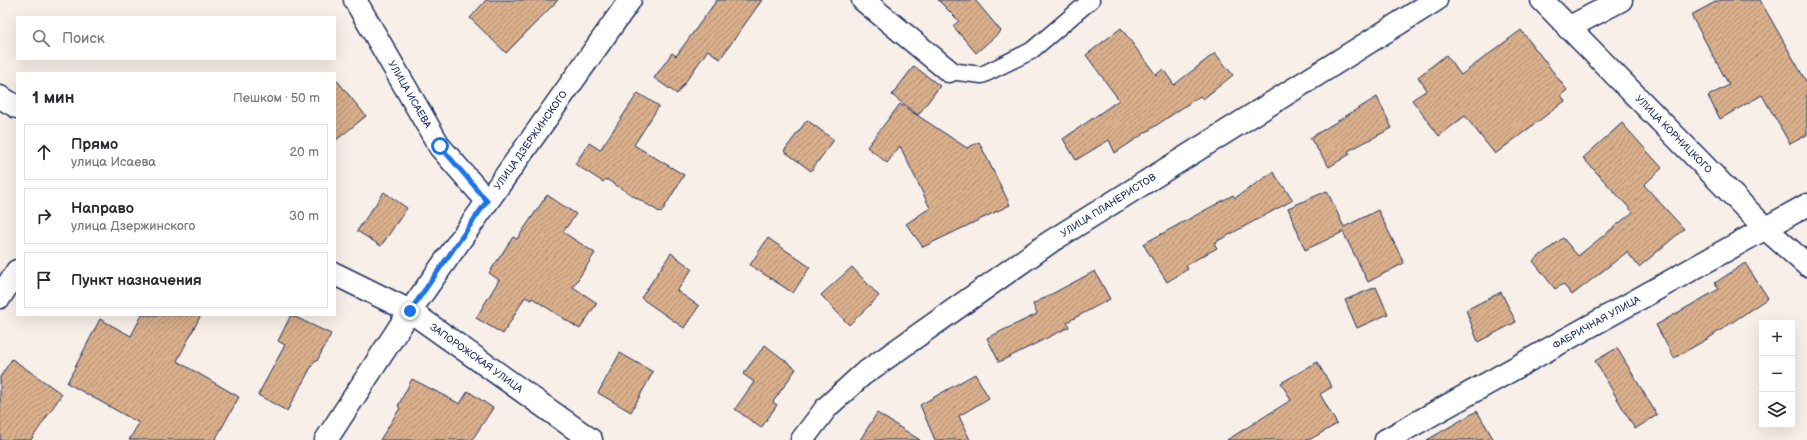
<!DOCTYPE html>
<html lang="ru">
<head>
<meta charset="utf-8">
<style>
	:root { --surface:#fff; --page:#f2f2f3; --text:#2b2b33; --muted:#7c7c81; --line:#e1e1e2 }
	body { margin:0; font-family:"Balsamiq Sans",sans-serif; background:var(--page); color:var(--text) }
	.controls { position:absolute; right:12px; bottom:12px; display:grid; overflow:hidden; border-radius:0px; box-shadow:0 4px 16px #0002 }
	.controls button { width:36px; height:36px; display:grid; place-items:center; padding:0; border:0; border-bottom:1px solid var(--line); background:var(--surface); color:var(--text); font:20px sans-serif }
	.stop { position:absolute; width:12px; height:12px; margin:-9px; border:3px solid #1a73e8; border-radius:50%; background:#fff }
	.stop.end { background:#1a73e8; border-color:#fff; box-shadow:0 1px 4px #0008 }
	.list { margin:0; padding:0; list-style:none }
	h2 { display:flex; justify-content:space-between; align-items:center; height:52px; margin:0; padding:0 16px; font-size:17px }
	h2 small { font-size:13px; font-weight:400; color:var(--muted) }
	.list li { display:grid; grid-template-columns:26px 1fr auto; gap:12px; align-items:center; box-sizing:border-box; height:56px; margin:0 8px 8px; padding:0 8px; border:1px solid var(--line); border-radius:0px }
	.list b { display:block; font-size:15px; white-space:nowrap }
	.list p { margin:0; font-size:13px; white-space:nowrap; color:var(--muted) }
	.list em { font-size:13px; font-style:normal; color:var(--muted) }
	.icon { flex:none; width:22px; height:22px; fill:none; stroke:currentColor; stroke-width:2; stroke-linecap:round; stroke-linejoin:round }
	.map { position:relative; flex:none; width:1807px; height:440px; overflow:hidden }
	.search { position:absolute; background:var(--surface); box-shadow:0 4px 16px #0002; left:16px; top:16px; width:320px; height:44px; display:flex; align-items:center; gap:10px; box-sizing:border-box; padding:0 14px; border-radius:0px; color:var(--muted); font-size:15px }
	.panel { position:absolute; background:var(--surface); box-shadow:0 4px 16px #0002; left:16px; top:72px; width:320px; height:244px; border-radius:0px }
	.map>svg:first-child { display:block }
</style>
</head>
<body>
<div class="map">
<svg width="1807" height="440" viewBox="0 0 1807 440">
	<defs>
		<pattern id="building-hatch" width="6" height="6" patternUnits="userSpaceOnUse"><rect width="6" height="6" fill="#daaf8b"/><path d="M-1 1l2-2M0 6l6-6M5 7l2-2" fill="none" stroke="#b08f75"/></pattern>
	</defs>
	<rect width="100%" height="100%" fill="#f8efe8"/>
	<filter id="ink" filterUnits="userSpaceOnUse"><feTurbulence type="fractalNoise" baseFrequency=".025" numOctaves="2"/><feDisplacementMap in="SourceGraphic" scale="8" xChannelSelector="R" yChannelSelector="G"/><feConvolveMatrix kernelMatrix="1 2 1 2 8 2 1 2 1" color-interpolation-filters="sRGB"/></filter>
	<g filter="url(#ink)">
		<g fill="url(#building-hatch)" stroke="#1b2f5e">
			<path d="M 486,0 L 558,0 L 506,53 L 470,18 Z"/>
			<path d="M 717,0 L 762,0 L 720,59 L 708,50 L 677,94 L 654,78 L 672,53 L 676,56 Z"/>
			<path d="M 938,0 L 975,0 L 1001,31 L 976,53 L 953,26 L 959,21 Z"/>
			<path d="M 1719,0 L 1760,0 L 1807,83 L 1807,135 L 1790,144 L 1762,95 L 1720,119 L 1708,96 L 1729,85 L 1691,15 Z"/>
			<path d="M 1121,28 L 1156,75 L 1163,69 L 1174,85 L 1215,53 L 1233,75 L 1203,99 L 1200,96 L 1115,153 L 1109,140 L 1076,160 L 1063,139 L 1119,100 L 1086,55 Z"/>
			<path d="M 1521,30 L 1567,90 L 1561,95 L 1565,101 L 1495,154 L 1465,116 L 1439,136 L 1412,100 L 1427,90 L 1418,77 L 1446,55 L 1461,75 Z"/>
			<path d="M 914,66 L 940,86 L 918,115 L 892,95 Z"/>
			<path d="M 335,78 L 366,116 L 335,141 Z"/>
			<path d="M 638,93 L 659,106 L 634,145 L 684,175 L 661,213 L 606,179 L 603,182 L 575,164 L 589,143 L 600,150 Z"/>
			<path d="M 1377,97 L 1392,128 L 1348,151 L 1350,154 L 1329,167 L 1310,138 Z"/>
			<path d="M 900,104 L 967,148 L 979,142 L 1010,205 L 923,247 L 906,224 L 930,208 L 900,146 L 887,163 L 867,147 Z"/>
			<path d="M 807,120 L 834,140 L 811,171 L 784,151 Z"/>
			<path d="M 1622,123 L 1662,168 L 1644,185 L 1684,229 L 1639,267 L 1627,252 L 1572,295 L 1563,284 L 1555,289 L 1533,261 L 1563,238 L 1578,256 L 1633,212 L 1583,158 Z"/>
			<path d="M 1273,172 L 1293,200 L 1214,243 L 1217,248 L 1186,265 L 1188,269 L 1167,282 L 1143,244 L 1233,195 L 1235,198 Z"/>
			<path d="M 1327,191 L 1344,227 L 1378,210 L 1404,263 L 1368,282 L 1343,232 L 1305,250 L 1288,208 Z"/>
			<path d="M 384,192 L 407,208 L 381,246 L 357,231 Z"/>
			<path d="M 547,195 L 576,214 L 563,232 L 595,253 L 573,287 L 597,303 L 580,329 L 532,298 L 531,300 L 525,297 L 503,334 L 476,318 L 499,280 L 489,273 L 513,237 L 517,239 Z"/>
			<path d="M 768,238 L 810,267 L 793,293 L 750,265 Z"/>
			<path d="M 671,253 L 692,269 L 677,291 L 699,306 L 684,328 L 641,298 Z"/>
			<path d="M 1745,263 L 1768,298 L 1709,338 L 1674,358 L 1656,325 L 1719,289 L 1715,283 Z"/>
			<path d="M 852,267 L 879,296 L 849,325 L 821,295 Z"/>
			<path d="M 1095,271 L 1110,299 L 1067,322 L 1069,327 L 999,362 L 987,338 L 1037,314 L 1033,304 Z"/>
			<path d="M 1376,287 L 1388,314 L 1357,328 L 1345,300 Z"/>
			<path d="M 1501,292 L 1516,322 L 1478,342 L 1466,310 Z"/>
			<path d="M 142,315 L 201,315 L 177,361 L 239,397 L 215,440 L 129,440 L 139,423 L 67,383 L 100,319 L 131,336 Z"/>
			<path d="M 291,315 L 331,334 L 317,361 L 315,360 L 287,411 L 258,395 L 285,345 L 278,341 Z"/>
			<path d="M 765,345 L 796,369 L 773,402 L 777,405 L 761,428 L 735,409 L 754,382 L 743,374 Z"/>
			<path d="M 1617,348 L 1657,415 L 1635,429 L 1595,361 Z"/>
			<path d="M 620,353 L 653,372 L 631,412 L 598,393 Z"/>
			<path d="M 12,359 L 62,394 L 31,440 L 0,440 L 0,377 Z"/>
			<path d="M 1317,362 L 1332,387 L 1320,394 L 1337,424 L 1309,440 L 1227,440 L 1291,400 L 1281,383 Z"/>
			<path d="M 975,374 L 989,398 L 959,416 L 970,440 L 935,440 L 920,405 Z"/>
			<path d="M 412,379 L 460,404 L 468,391 L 493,408 L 472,440 L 380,440 L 400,408 L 398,406 Z"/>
			<path d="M 1477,411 L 1494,440 L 1427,440 Z"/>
			<path d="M 877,413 L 920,440 L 860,440 Z"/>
		</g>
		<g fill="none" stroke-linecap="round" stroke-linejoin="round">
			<g stroke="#1b2f5e" stroke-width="19">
				<path id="lane" d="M 949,71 L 982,75 L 1031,51 L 1091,0"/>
			</g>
			<g stroke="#1b2f5e" stroke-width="25">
				<g id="street">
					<path id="s1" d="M 355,0 L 440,147 L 487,201"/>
					<path d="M 863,0 L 949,71"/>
					<path id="s2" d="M 1542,0 L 1765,228 L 1807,265"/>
					<path d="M 1568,28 L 1621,0"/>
					<path d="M 0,97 L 17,107"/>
					<path id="s3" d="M 335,274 L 410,311 L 591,440"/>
					<path d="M 0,297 L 17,271"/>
					<path id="s4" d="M 802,440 L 827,407 L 862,375 L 1050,242 L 1436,0"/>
					<path id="s5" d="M 1386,440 L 1807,205"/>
				</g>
			</g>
			<g stroke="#1b2f5e" stroke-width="25">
				<g id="secondary">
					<path id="s6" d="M 326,440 L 410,311 L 630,0"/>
				</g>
			</g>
			<use href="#lane" stroke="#fff" stroke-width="16"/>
			<use href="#street" stroke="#fff" stroke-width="22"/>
			<use href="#secondary" stroke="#fff" stroke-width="22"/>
		</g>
	</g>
	<g fill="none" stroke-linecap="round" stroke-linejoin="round" filter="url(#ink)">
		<path stroke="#1a73e8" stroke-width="5" d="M 410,311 L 487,201 L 440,146"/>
	</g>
	<g text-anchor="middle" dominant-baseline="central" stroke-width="3" stroke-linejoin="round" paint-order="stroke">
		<g font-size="10" fill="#1b2f5e" stroke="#fff">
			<text stroke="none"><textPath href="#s1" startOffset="109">УЛИЦА ИСАЕВА</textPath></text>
			<text stroke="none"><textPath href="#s2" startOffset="188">УЛИЦА КОРНИЦКОГО</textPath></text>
			<text stroke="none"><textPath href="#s6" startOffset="363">УЛИЦА ДЗЕРЖИНСКОГО</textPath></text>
			<text stroke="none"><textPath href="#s4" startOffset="388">УЛИЦА ПЛАНЕРИСТОВ</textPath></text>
			<text stroke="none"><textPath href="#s5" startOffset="241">ФАБРИЧНАЯ УЛИЦА</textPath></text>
			<text stroke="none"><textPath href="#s3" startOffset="165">ЗАПОРОЖСКАЯ УЛИЦА</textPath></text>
		</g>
	</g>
</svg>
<div class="controls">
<button>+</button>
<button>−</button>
<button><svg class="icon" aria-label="layers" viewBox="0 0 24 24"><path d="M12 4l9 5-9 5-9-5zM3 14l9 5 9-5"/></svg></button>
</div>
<div class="stop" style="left:440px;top:146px"></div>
<div class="stop end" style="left:410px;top:311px"></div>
<div class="search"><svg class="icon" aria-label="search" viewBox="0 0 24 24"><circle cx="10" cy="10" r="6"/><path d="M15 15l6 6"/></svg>Поиск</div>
<section class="panel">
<h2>1 мин<small>Пешком · 50 m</small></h2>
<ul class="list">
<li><svg class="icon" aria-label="ahead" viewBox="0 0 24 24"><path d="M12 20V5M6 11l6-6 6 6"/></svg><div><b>Прямо</b><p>улица Исаева</p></div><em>20 m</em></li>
<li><svg class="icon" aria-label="right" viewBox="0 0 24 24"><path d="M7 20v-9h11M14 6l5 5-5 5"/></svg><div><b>Направо</b><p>улица Дзержинского</p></div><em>30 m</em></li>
<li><svg class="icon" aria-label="arrive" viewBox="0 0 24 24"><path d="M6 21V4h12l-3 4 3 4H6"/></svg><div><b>Пункт назначения</b></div></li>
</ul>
</section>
</div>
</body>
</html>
